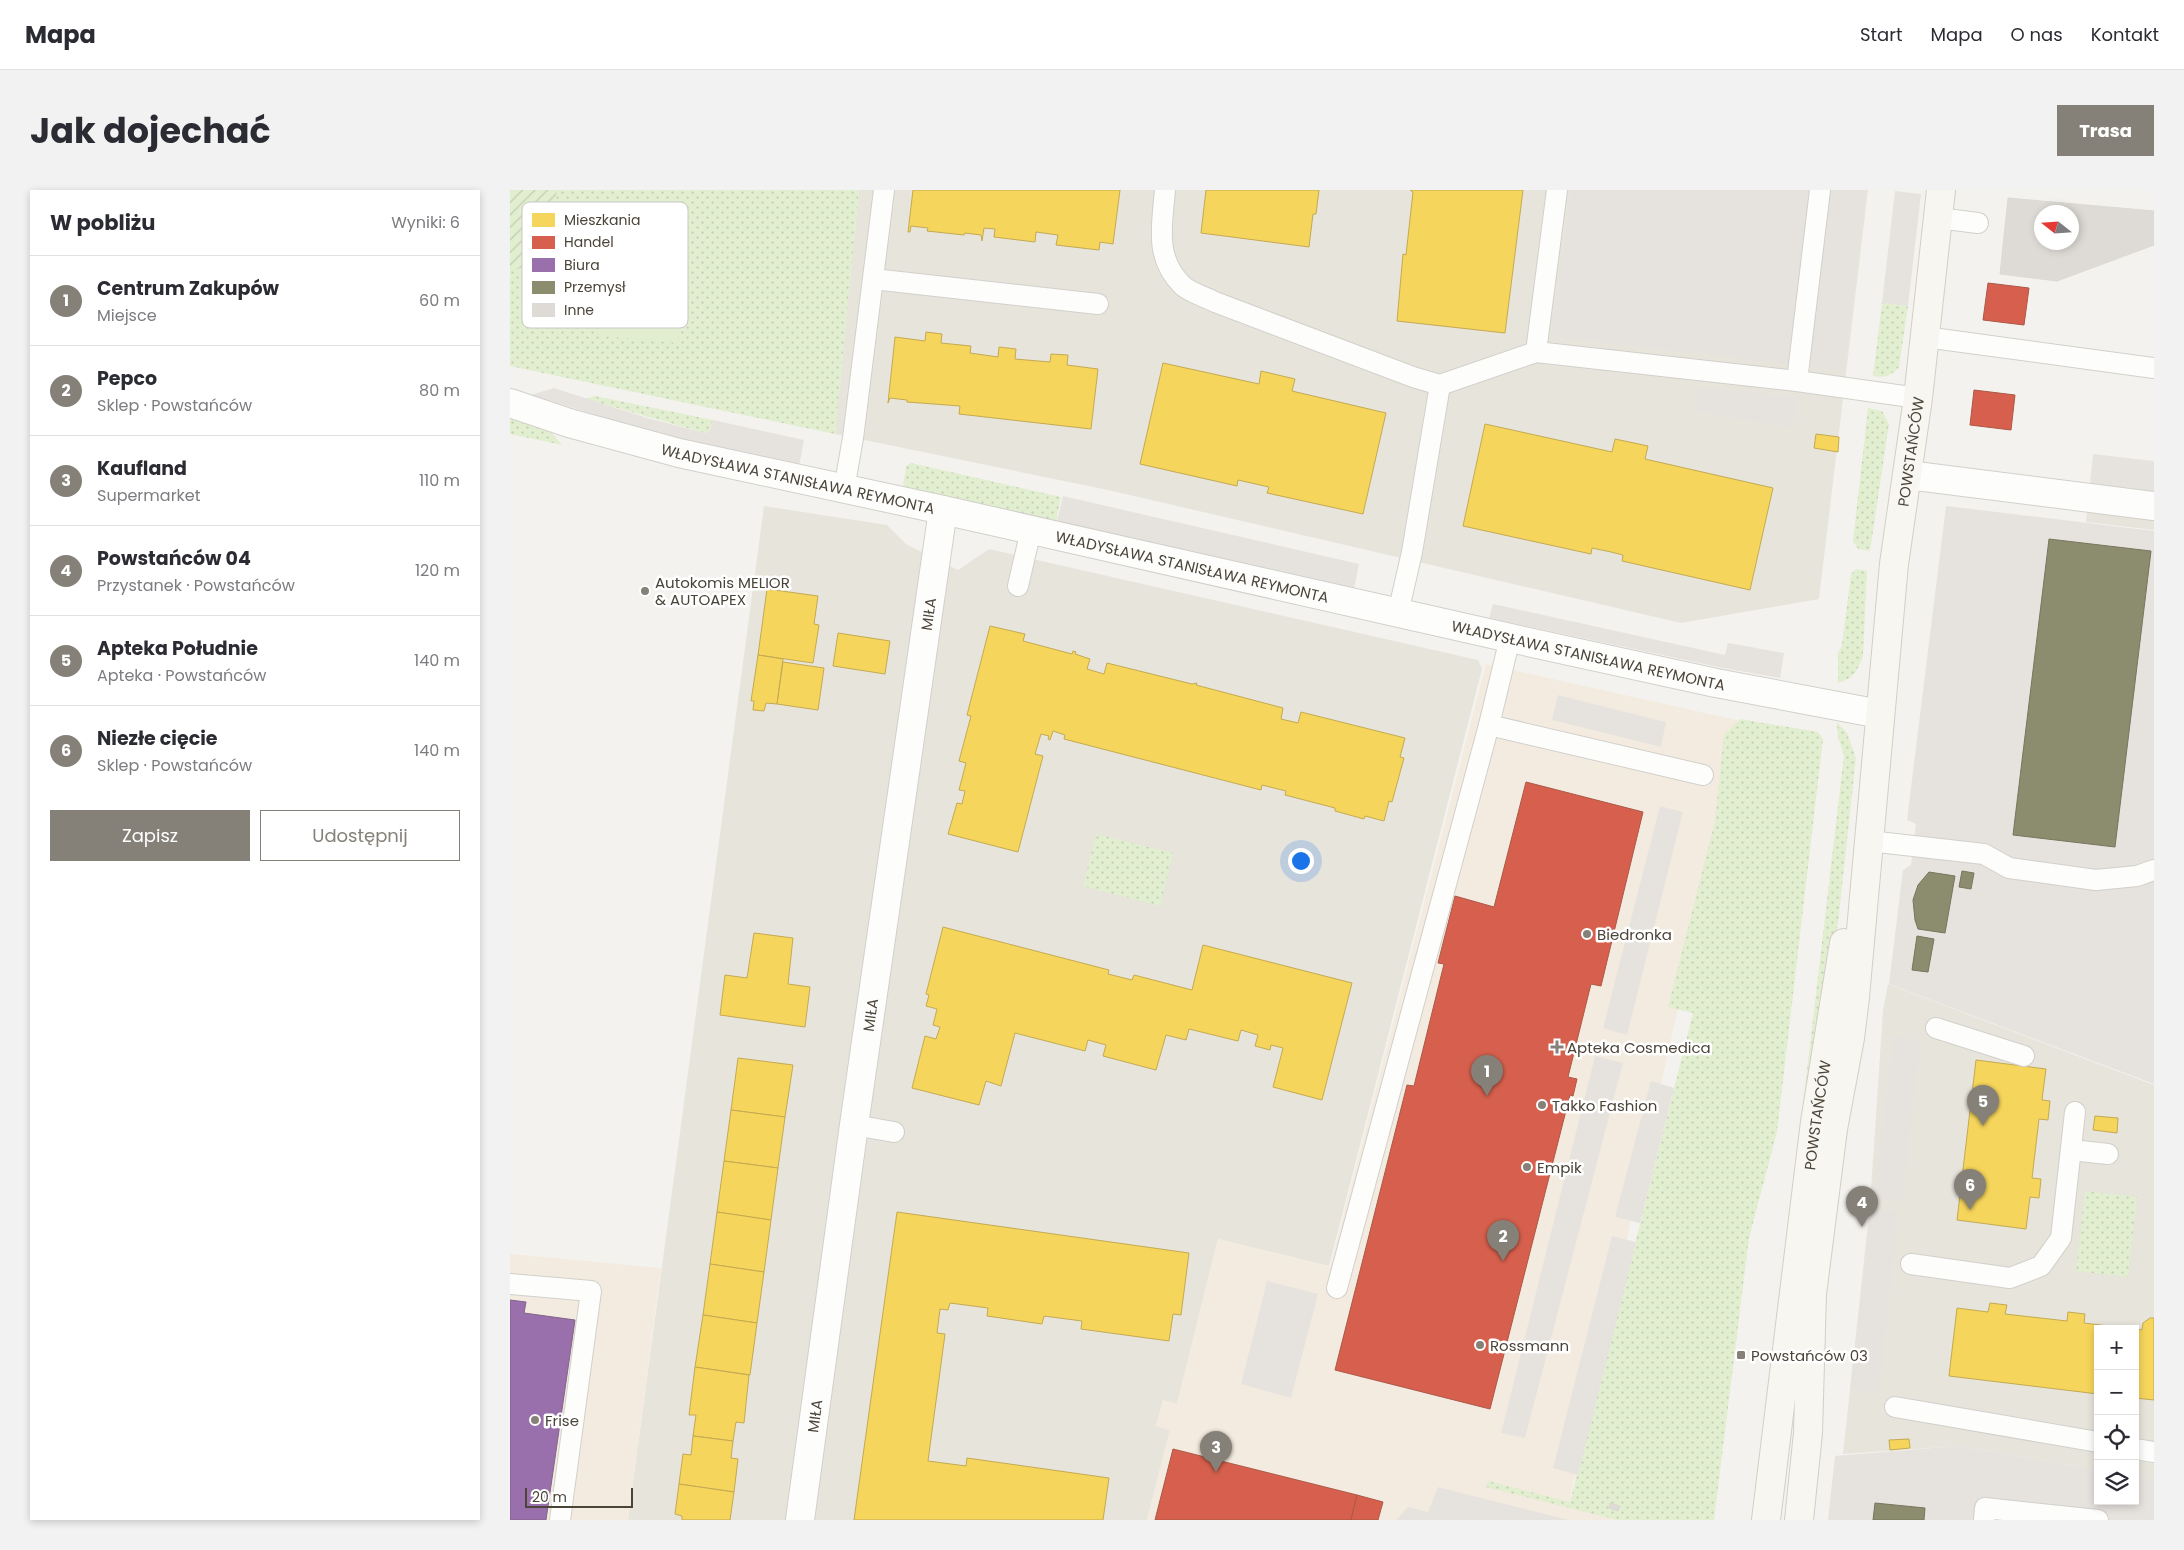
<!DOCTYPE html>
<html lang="pl">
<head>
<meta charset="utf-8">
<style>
	:root { --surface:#fff; --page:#f2f2f3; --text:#2b2b33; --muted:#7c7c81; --line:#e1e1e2; --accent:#868178 }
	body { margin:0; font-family:Poppins,sans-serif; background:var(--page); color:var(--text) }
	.controls { position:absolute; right:15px; bottom:15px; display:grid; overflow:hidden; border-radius:0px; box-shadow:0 2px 8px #0003 }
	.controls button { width:45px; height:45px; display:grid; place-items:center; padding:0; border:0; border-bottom:1px solid var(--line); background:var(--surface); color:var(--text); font:25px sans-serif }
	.compass { position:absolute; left:1524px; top:15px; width:45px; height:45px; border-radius:50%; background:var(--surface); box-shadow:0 2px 8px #0003; rotate:287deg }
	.scale { position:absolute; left:15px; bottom:12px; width:108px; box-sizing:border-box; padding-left:5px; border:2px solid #4b4439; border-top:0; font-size:14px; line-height:18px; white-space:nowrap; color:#4b4439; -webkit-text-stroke:4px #fff; paint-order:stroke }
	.you { position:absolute; left:790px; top:670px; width:18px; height:18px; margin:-12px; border:4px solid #fff; border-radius:50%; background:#1a73e8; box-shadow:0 0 0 8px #1a73e833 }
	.badge { display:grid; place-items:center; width:32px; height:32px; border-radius:50%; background:var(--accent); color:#fff; font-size:16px; font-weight:700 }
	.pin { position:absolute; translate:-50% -41px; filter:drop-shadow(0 1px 2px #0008) }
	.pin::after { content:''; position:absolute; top:26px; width:18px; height:15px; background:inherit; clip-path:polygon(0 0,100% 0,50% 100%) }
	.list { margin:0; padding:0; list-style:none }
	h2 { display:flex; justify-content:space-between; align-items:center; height:65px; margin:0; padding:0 20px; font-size:21px }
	h2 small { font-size:16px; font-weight:400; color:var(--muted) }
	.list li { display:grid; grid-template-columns:32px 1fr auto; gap:15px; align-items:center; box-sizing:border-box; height:90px; padding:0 20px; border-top:1px solid var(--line) }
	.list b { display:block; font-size:19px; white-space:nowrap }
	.list p { margin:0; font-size:16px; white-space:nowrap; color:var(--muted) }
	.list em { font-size:16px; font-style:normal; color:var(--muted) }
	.actions { display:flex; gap:10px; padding:15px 20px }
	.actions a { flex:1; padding:11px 0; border:1px solid var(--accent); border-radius:0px; text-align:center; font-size:18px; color:var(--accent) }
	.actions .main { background:var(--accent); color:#fff }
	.icon { flex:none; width:28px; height:28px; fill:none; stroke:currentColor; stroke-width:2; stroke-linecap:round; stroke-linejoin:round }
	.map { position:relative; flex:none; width:1644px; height:1330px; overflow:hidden; border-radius:0px }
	header { display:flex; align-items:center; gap:30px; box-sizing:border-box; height:70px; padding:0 25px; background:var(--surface); border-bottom:1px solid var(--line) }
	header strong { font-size:24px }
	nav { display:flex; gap:28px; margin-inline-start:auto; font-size:18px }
	.intro { display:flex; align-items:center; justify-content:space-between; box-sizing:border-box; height:120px; padding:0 30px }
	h1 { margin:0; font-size:35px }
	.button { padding:12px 22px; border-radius:0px; background:var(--accent); color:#fff; font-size:18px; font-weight:700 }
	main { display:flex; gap:30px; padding:0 30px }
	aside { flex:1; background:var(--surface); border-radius:0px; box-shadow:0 2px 8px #0003 }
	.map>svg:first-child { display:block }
</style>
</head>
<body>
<header>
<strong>Mapa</strong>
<nav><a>Start</a><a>Mapa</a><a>O nas</a><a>Kontakt</a></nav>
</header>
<div class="intro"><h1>Jak dojechać</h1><a class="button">Trasa</a></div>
<main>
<aside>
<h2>W pobliżu<small>Wyniki: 6</small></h2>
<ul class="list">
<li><span class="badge">1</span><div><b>Centrum Zakupów</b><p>Miejsce</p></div><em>60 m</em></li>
<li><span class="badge">2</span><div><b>Pepco</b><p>Sklep · Powstańców</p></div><em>80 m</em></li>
<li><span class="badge">3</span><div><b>Kaufland</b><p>Supermarket</p></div><em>110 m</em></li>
<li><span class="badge">4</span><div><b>Powstańców 04</b><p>Przystanek · Powstańców</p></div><em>120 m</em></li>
<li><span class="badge">5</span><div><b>Apteka Południe</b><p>Apteka · Powstańców</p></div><em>140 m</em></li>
<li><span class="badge">6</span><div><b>Niezłe cięcie</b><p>Sklep · Powstańców</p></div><em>140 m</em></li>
</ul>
<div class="actions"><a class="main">Zapisz</a><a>Udostępnij</a></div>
</aside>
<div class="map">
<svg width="1644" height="1330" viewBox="0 0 1644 1330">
	<defs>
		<pattern id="grass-dots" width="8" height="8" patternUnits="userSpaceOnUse" patternTransform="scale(1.25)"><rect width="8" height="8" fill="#e1eecf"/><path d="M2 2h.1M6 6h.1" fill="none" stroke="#c3cdb2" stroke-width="1.8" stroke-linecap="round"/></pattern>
		<pattern id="garden-furrows" width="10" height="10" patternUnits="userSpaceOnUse" patternTransform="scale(1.25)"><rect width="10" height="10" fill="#e1eecf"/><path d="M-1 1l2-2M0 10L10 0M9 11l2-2" fill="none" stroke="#c3cdb2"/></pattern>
	</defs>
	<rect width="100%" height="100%" fill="#f4f2ee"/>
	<g fill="#e7e4dc">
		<path d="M 349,0 L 1358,0 L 1309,409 L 1171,433 L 598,300 L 325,244 Z"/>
		<path d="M 1583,264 L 1644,271 L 1644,340 L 1576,332 Z"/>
		<path d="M 254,316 L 377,335 L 396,354 L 448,380 L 479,359 L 968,470 L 972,479 L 819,1076 L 708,1049 L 667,1214 L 653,1210 L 646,1236 L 660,1240 L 637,1330 L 118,1330 Z"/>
		<path d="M 1378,794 L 1644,895 L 1644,1290 L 1625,1287 L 1625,1139 L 1588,1139 L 1588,1280 L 1448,1256 L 1333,1264 L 1360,1015 L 1373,820 Z"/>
	</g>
	<g fill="#f3ebdf">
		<path d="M 976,474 L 1231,531 L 1059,1313 L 1123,1330 L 637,1330 L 660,1240 L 646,1236 L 653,1210 L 667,1214 L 708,1049 L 820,1077 Z"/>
		<path d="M 0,1064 L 151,1078 L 118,1330 L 0,1330 Z"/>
	</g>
	<g fill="#e6e2de">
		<path d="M 1436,316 L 1644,341 L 1644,894 L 1379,794 L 1393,680 L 1401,675 L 1406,634 L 1397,630 Z"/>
		<path d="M 1448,1256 L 1588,1280 L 1588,1311 L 1625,1311 L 1625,1287 L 1644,1290 L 1644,1330 L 1318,1330 L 1325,1266 Z"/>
	</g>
	<g fill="url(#grass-dots)">
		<path d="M 0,0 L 349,0 L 325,244 L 0,176 Z"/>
		<path d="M 1372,113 L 1398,116 L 1389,177 C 1381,186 1375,188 1363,186 Z"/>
		<path d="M 85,206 L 203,230 L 200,241 L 195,243 L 76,209 Z"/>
		<path d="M 1358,218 L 1372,221 L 1379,234 L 1360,361 L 1348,359 L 1343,351 Z"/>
		<path d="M 0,226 L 40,241 L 52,255 L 0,244 Z"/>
		<path d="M 401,273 L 551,307 L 546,331 L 393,297 L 396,276 Z"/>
		<path d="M 1346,379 L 1357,381 L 1353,466 C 1347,482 1344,488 1328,493 L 1328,463 L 1332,455 L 1341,384 Z"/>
		<path d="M 1230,529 L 1308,542 L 1313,549 L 1267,942 L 1239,1048 L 1204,1330 L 1108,1330 L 976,1297 L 978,1291 L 1060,1312 L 1183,823 L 1158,817 L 1205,631 L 1214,545 Z"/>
		<path d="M 1327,532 L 1337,543 L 1346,568 L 1328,733 L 1291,932 L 1334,565 L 1328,547 Z"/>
		<path d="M 586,644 L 663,663 L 650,716 L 573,696 Z"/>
		<path d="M 1575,1001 L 1627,1007 L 1618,1087 L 1566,1081 Z"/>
	</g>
	<path fill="url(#garden-furrows)" d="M 0,0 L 47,0 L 34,82 L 0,77 Z"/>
	<path fill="#e1eecf" d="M 101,47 L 177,56 L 168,153 L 91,146 Z"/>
	<g fill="#e6e3df">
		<path d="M 1061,0 L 1356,0 L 1334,181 L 1042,146 Z"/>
		<path d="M 1385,1 L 1411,4 L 1398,116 L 1372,113 Z"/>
		<path d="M 1188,197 L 1287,207 L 1283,238 L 1185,221 Z"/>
		<path d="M 44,198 L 137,228 L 195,243 L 200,241 L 203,230 L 294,250 L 289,276 L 164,249 L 21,205 Z"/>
		<path d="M 1584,265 L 1644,272 L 1644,300 L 1581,293 Z"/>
		<path d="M 553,306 L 849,374 L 844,399 L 547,331 Z"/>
		<path d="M 983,414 L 1215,465 L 1218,453 L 1274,463 L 1270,488 L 1213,478 L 979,428 Z"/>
		<path d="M 1048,505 L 1156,532 L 1151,557 L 1042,530 Z"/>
		<path d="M 1150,616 L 1173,622 L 1117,845 L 1093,838 Z"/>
		<path d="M 1384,846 L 1411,850 L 1392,1011 L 1363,1008 Z"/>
		<path d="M 1085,866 L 1113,873 L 1015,1248 L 991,1243 Z"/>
		<path d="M 1141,891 L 1164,898 L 1130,1033 L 1105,1027 Z"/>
		<path d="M 1361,1018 L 1389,1021 L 1369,1203 L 1340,1199 Z"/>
		<path d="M 1102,1046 L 1126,1052 L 1068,1285 L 1043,1278 Z"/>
		<path d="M 757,1091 L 808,1104 L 781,1208 L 731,1194 Z"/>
		<path d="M 928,1297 L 1059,1330 L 886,1330 L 898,1317 L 918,1322 Z"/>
	</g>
	<g fill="#f6d55c" stroke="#c3aa52">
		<path d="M 403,0 L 610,0 L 603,54 L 590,52 L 589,60 L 546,55 L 548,45 L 526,42 L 525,52 L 484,47 L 485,39 L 474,38 L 472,51 L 471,45 L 455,43 L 454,45 L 417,41 L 418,38 L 401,36 L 400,42 L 398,42 Z"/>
		<path d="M 696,0 L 809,0 L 806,24 L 803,24 L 799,57 L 691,43 Z"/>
		<path d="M 900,0 L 1013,0 L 995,143 L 887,131 L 893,64 L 896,65 L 903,2 Z"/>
		<path d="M 416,142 L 432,144 L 431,153 L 461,156 L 460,163 L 488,167 L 489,157 L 506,159 L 505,169 L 540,172 L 541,164 L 558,165 L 557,175 L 588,179 L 581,239 L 449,224 L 450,216 L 397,212 L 397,210 L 380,208 L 378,213 L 385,147 L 415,151 Z"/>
		<path d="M 653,173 L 749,194 L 751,181 L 785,189 L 782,201 L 876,223 L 853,324 L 757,303 L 759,297 L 728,290 L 727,296 L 630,274 Z"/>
		<path d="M 975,234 L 1102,262 L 1105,249 L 1138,256 L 1135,269 L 1263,298 L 1240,400 L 1112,371 L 1113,365 L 1101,362 L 1082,358 L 1081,364 L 953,336 Z"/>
		<path d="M 1306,244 L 1329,247 L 1328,262 L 1304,258 Z"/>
		<path d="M 257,399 L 308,406 L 304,434 L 309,435 L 303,473 L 248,465 Z"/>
		<path d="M 480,436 L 515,444 L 513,451 L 562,464 L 563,461 L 566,462 L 565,464 L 580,469 L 577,479 L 594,484 L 597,473 L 682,494 L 687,493 L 686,495 L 773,518 L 771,529 L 788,533 L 791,522 L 895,548 L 890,567 L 894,568 L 882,612 L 879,611 L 874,631 L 855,626 L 854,629 L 825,621 L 825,618 L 775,605 L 776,601 L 752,595 L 751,600 L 554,549 L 555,545 L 543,541 L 540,550 L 538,549 L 539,546 L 531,544 L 525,564 L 533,566 L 508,662 L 438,644 L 447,613 L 452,614 L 455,601 L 449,600 L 456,573 L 449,571 L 461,526 L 457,525 Z"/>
		<path d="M 328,443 L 380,451 L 375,484 L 323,476 Z"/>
		<path d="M 248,465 L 273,469 L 267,514 L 256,513 L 254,521 L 243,520 L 244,511 L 241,511 Z"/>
		<path d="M 273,472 L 314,478 L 308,520 L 267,514 Z"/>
		<path d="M 433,737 L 599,780 L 598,784 L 622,790 L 624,785 L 682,800 L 693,755 L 842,793 L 812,910 L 763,897 L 773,858 L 761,855 L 760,860 L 745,856 L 748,845 L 731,840 L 728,851 L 679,839 L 676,850 L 656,845 L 646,880 L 593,866 L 596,855 L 578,850 L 575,861 L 505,843 L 491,896 L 476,891 L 469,915 L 402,898 L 415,846 L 426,849 L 430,837 L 423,835 L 427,819 L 416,816 L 419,805 L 416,804 Z"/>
		<path d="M 244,743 L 283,748 L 278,794 L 300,797 L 295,837 L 210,825 L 215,785 L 237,788 Z"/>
		<path d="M 228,868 L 283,875 L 275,927 L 221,920 Z"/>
		<path d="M 1466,870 L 1536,879 L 1532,910 L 1540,911 L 1538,930 L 1529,929 L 1522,988 L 1531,989 L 1529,1008 L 1520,1007 L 1516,1039 L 1447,1030 Z"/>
		<path d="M 221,920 L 275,927 L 268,978 L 214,971 Z"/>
		<path d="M 1585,926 L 1608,928 L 1607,943 L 1583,940 Z"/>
		<path d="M 214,971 L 268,978 L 261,1030 L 207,1022 Z"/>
		<path d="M 207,1022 L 261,1030 L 254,1082 L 200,1074 Z"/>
		<path d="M 387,1022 L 679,1063 L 671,1125 L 663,1124 L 659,1151 L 571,1139 L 572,1131 L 534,1126 L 532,1134 L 477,1126 L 478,1118 L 440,1113 L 438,1120 L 430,1119 L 427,1143 L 435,1144 L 418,1271 L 456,1276 L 457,1268 L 599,1288 L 593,1330 L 344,1330 Z"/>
		<path d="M 200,1074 L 254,1082 L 247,1133 L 193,1125 Z"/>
		<path d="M 1480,1113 L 1497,1115 L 1495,1124 L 1557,1131 L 1558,1122 L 1575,1124 L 1574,1133 L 1623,1139 L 1588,1139 L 1588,1204 L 1439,1186 L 1447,1118 L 1478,1122 Z"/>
		<path d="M 193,1125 L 247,1133 L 240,1185 L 185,1177 Z"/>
		<path d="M 1640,1128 L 1644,1128 L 1644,1210 L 1625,1208 L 1625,1139 L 1632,1140 L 1633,1133 Z"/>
		<path d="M 185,1177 L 239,1185 L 234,1233 L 226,1232 L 223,1251 L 183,1246 L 186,1225 L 179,1225 Z"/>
		<path d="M 183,1246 L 223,1251 L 221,1268 L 228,1269 L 224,1302 L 169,1294 L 173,1264 L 181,1265 Z"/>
		<path d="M 1399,1249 L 1400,1258 L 1380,1260 L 1379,1250 Z"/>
		<path d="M 169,1294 L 224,1302 L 220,1330 L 172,1330 L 172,1326 L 165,1324 Z"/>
	</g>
	<g fill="#d6604d" stroke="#ac5847">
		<path d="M 1478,93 L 1519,98 L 1514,135 L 1473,130 Z"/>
		<path d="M 1464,200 L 1505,205 L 1501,240 L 1460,235 Z"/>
		<path d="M 1016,592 L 1133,622 L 1091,796 L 1081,794 L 1058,887 L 1067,889 L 1063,906 L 1060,905 L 980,1219 L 825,1180 L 897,895 L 904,896 L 934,774 L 928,773 L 945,706 L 984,717 Z"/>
		<path d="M 663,1259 L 847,1305 L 841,1330 L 645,1330 Z"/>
		<path d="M 847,1305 L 873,1312 L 868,1330 L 841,1330 Z"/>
	</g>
	<path fill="#9970ab" stroke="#826389" d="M 0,1110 L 16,1112 L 14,1123 L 65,1130 L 36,1330 L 0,1330 Z"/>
	<g fill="#8c8c6e" stroke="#78765e">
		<path d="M 1539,349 L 1641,361 L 1605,657 L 1503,645 Z"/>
		<path d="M 1452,681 L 1464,683 L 1461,699 L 1449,697 Z"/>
		<path d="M 1419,682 L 1445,686 L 1435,743 L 1408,739 L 1405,730 L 1403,710 L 1408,695 Z"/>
		<path d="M 1407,746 L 1424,749 L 1418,782 L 1402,780 Z"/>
		<path d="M 1365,1313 L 1415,1318 L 1414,1330 L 1363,1330 Z"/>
	</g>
	<g fill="#dedbd6" stroke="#dcd9d4" fill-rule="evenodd">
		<path d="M 1498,8 L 1644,21 L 1644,55 L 1547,91 L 1490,84 ZM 1532,22 L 1562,22 L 1562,52 L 1532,52 Z"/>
		<path d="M 1100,1313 L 1110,1316 L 1108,1321 L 1099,1318 Z"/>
	</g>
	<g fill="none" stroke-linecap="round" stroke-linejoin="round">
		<g stroke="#d2d0cb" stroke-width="22">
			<g id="lane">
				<path d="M 655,0 C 652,36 644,68 673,96 C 681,103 696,107 705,112 L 903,187 L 930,195 L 1026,162 L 1287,191 L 1408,208"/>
				<path d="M 1428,28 L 1468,33"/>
				<path d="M 363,89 L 588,114"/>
				<path d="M 1415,147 L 1644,178"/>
				<path d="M 1026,162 L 1047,0"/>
				<path d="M 1287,191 L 1310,0"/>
				<path d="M 334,299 L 343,248 L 374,0"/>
				<path d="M 508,396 L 521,340"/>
				<path d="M 888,423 L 902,362 L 930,195"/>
				<path d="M 1000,448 L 979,535 L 1193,585"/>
				<path d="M 1359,651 L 1474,664 L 1499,678 L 1586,690 L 1627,686 L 1644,680"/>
				<path d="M 1426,838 L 1514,866"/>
				<path d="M 344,935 L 384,942"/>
				<path d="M 1561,960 L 1598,964"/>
				<path d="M 1401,1074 L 1500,1088 L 1531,1076 L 1551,1048 L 1565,922"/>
				<path d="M 0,1094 L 81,1101 L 50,1330"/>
				<path d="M 827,1098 L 979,535"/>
				<path d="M 1385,1217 L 1588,1252"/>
				<path d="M 1625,1259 L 1644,1262"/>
				<path d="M 1474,1330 L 1475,1318 L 1588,1330"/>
			</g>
		</g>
		<g stroke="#d2d0cb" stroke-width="30">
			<g id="street">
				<path id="s1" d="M 0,213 L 59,233 L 169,263 L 433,320 L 1000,448 L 1206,493 L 1370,524"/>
				<path d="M 1398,285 L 1644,316"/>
				<path id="s2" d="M 290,1330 L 344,935 L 433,320"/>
			</g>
		</g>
		<g stroke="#d3cfc5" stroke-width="30">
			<g id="secondary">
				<path id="s3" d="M 1256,1330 L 1305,932 L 1334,753"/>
				<path id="s4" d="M 1289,1330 L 1298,1243 L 1302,1104 L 1323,939 L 1340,848 L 1345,807 L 1384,374 L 1408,208 L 1431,0"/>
			</g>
		</g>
		<use href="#lane" stroke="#fdfdfc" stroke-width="20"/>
		<use href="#street" stroke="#fdfdfc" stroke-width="28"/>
		<use href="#secondary" stroke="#f7f6f1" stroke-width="28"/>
	</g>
	<g fill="#868178" stroke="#fff" stroke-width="2">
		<circle cx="135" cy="401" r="5"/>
		<circle cx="1077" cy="744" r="5"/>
		<path d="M1044.5 849.5h5v5h5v5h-5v5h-5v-5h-5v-5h5z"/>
		<circle cx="1032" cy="915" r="5"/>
		<circle cx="1017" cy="977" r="5"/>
		<circle cx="970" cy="1155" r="5"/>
		<rect x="1226" y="1160" width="10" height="10" rx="2.5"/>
		<circle cx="25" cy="1230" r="5"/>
	</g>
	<g text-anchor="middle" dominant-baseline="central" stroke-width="5" stroke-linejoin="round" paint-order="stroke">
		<g font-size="15" fill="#4b4439" stroke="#fff">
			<text stroke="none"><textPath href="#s4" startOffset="1075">POWSTAŃCÓW</textPath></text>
			<text stroke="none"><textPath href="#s1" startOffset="298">WŁADYSŁAWA STANISŁAWA REYMONTA</textPath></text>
			<text stroke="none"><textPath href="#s1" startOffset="702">WŁADYSŁAWA STANISŁAWA REYMONTA</textPath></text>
			<text stroke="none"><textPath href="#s2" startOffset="915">MIŁA</textPath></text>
			<text stroke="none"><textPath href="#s1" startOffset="1108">WŁADYSŁAWA STANISŁAWA REYMONTA</textPath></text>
			<text stroke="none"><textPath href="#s2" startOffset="510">MIŁA</textPath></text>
			<text stroke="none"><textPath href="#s3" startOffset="408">POWSTAŃCÓW</textPath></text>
			<text stroke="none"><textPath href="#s2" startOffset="105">MIŁA</textPath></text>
		</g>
		<g font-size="15" fill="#4b4439" stroke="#fff" text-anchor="start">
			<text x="145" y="392">Autokomis MELIOR<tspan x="145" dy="17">&amp; AUTOAPEX</tspan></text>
			<text x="1087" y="744">Biedronka</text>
			<text x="1057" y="857">Apteka Cosmedica</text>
			<text x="1042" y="915">Takko Fashion</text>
			<text x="1027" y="977">Empik</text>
			<text x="980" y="1155">Rossmann</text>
			<text x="1241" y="1165">Powstańców 03</text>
			<text x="35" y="1230">Frise</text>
		</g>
	</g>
	<rect x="12" y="12" width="166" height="126" rx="8" fill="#fff" stroke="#c9c7c4" stroke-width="1"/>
	<rect x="22" y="23" width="23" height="14" fill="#f6d55c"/>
	<rect x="22" y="46" width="23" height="13" fill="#d6604d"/>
	<rect x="22" y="68" width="23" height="14" fill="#9970ab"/>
	<rect x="22" y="91" width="23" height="13" fill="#8c8c6e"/>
	<rect x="22" y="113" width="23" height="14" fill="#dedbd6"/>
	<g font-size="14" fill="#4b4439">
		<text x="54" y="35">Mieszkania</text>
		<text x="54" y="57">Handel</text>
		<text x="54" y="80">Biura</text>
		<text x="54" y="102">Przemysł</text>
		<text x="54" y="125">Inne</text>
	</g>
</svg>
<div class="controls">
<button>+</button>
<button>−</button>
<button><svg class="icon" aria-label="locate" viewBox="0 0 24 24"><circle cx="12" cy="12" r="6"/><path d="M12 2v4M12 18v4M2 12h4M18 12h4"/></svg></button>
<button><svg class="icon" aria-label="layers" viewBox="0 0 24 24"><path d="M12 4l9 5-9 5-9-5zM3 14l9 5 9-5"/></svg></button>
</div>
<svg class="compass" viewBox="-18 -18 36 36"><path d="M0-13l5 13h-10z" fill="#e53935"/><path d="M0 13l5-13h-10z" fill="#7c7c81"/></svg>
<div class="scale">20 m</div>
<div class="you"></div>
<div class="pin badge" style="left:977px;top:906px">1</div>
<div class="pin badge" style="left:993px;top:1071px">2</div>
<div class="pin badge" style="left:706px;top:1282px">3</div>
<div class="pin badge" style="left:1352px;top:1037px">4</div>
<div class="pin badge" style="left:1473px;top:936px">5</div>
<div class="pin badge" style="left:1460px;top:1020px">6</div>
</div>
</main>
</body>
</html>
